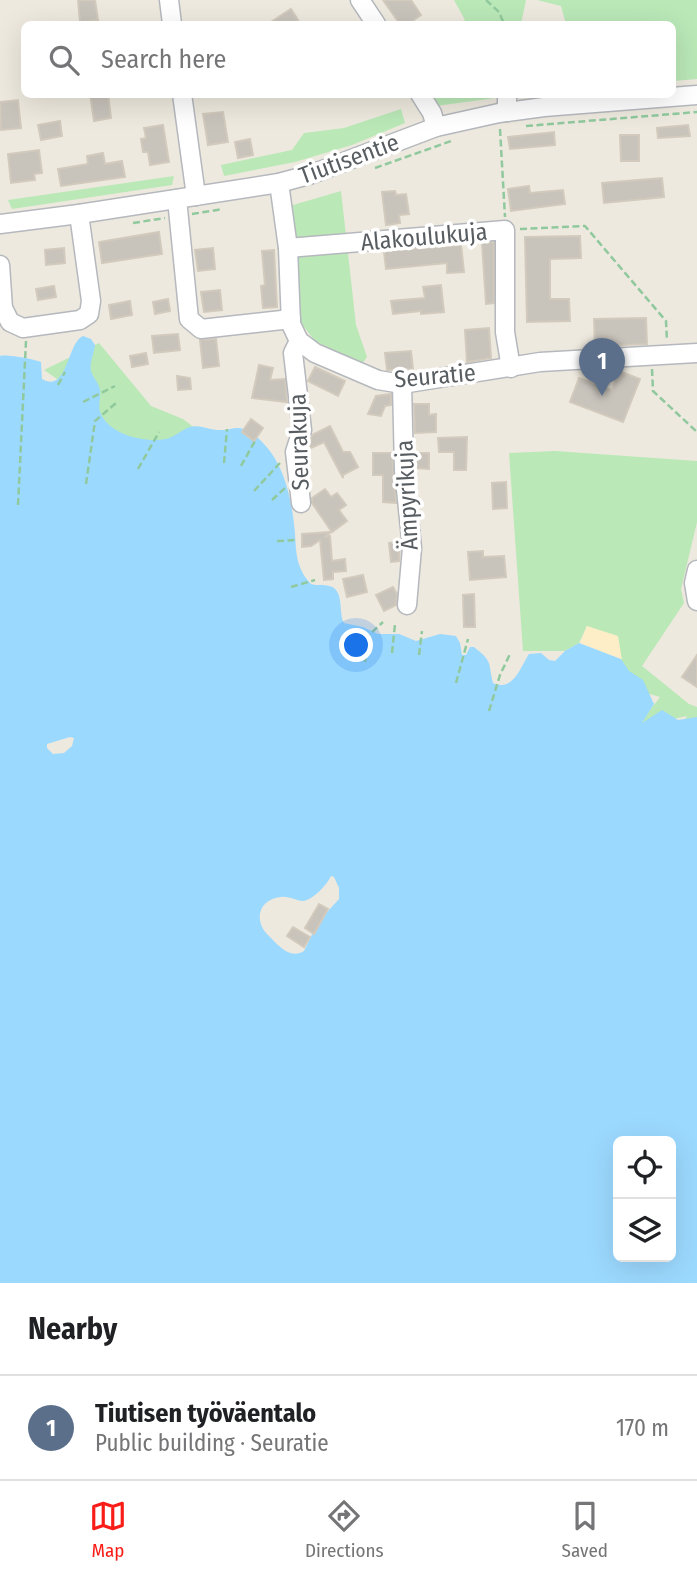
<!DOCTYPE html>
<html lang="en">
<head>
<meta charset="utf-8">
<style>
	:root { --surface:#fff; --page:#f6f6f6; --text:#202124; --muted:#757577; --line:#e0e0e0; --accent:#fa1c17 }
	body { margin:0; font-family:"Fira Sans Condensed",sans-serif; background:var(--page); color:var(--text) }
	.controls { position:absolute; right:21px; bottom:21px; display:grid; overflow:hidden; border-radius:10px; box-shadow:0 7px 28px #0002 }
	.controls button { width:63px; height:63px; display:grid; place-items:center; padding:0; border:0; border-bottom:2px solid var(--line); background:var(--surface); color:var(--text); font:35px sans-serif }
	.you { position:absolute; left:357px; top:646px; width:24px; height:24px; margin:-18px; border:5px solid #fff; border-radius:50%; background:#1a73e8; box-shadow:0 0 0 10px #1a73e833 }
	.badge { display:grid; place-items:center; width:46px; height:46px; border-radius:50%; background:var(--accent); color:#fff; font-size:23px; font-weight:700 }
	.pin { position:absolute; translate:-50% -58px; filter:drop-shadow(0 2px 4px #0008) }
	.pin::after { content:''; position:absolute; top:37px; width:24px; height:21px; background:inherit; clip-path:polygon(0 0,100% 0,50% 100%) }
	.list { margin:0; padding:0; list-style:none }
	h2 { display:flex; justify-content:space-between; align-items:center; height:91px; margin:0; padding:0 28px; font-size:30px }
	h2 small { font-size:23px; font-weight:400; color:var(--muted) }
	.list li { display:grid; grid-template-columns:46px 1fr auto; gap:21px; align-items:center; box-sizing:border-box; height:105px; padding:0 28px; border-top:2px solid var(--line) }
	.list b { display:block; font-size:26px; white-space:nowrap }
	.list p { margin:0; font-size:23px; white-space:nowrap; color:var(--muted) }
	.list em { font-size:23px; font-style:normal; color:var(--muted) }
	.icon { flex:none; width:38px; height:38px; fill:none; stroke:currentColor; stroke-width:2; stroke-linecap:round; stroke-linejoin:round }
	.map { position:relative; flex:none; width:697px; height:1283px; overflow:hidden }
	.search { position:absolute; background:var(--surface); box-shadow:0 7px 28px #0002; left:21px; right:21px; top:21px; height:77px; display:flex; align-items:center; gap:18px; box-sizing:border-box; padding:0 24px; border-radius:10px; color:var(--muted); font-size:26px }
	.sheet { height:196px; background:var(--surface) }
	nav { display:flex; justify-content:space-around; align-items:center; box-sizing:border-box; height:98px; border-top:2px solid var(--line); background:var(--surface); font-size:19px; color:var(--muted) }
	nav a { display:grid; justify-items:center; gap:4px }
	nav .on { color:var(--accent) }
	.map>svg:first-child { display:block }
</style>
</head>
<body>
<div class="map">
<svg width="697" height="1283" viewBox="0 0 697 1283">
	<rect width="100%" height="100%" fill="#ede9de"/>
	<g fill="#bae8b7">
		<path d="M 454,0 L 526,0 L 521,24 L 458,24 L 465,20 Z"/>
		<path d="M 537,0 L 697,0 L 697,79 L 673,81 L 672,24 L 566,24 L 561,6 Z"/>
		<path d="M 429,95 L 518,95 L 436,106 Z"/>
		<path d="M 401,109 L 405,123 L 352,145 L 295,162 L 224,176 L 221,165 L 292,150 L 304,133 L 344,128 Z"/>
		<path d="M 174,176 L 172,185 L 12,209 L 8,200 Z"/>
		<path d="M 341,191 L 356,325 L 367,357 L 362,364 L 315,341 L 298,319 L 293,205 Z"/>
		<path d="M 99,343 L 151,406 L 183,419 L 200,432 L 153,454 L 87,422 L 82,396 L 44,370 Z"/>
		<path d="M 555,451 L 697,461 L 697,522 L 681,589 L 684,603 L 642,666 L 689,704 L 697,707 L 697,758 L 668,747 L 687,716 L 637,727 L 660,697 L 611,683 L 622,660 L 587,626 L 579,643 L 565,651 L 523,651 L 509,453 Z"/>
	</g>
	<path fill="#feeec8" d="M 587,626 L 618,636 L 622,660 L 580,643 Z"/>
	<path fill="#9cd9ff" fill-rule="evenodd" d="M 83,336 L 91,339 L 95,345 C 94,354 89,363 91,371 C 93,378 99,383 100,390 C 101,398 98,405 100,412 C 109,435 144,443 166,439 C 175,437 181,430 190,427 C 200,424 211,431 222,430 C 231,430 239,425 248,431 C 280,450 290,489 294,524 C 297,547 293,565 311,584 C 317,586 323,584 329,586 C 345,589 338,613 344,623 L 363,627 L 378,634 L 399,634 L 416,641 L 440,634 L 456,636 L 460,643 L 462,655 L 466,655 L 470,647 L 474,647 C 493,662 488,662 493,683 C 513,692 520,668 529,654 L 541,653 L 549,660 L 555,661 L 565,651 L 579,643 L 621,659 L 629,671 L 643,680 L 654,704 L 642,723 L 662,710 L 678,720 L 697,717 L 697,1283 L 0,1283 L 0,356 C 7,354 33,359 41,362 L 42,379 C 68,394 67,342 83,336 ZM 70,737 L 74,738 L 72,746 L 64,753 L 53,754 L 47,748 L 47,744 ZM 331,876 L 334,877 L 339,888 L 339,899 L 318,922 L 304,951 C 290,960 278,945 268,935 C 253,920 259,899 281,897 C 289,896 296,901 303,901 C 313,900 327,885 331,876 ZM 618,1141 L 671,1141 L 671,1257 L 618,1257 Z"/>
	<g fill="#c8c3bb" stroke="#d2cabc" stroke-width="2">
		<path d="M 78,0 L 95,0 L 98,20 L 80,22 Z"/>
		<path d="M 383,0 L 411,0 L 421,15 L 408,24 L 400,24 Z"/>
		<path d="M 291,9 L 298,20 L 291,24 L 268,24 Z"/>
		<path d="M 90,94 L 108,94 L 111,118 L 94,121 Z"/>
		<path d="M 18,100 L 21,128 L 1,130 L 0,102 Z"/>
		<path d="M 223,112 L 228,142 L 208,145 L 203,114 Z"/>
		<path d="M 60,121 L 62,136 L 41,140 L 38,125 Z"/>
		<path d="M 163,125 L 169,162 L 150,165 L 148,152 L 143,152 L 141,139 L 146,138 L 144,128 Z"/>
		<path d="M 688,125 L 690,136 L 658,138 L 657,128 Z"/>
		<path d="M 554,132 L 555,145 L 510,149 L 508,137 Z"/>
		<path d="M 620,135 L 639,135 L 639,161 L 621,161 Z"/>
		<path d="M 250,139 L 253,155 L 238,158 L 235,142 Z"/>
		<path d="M 39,150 L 42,173 L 34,174 L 35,180 L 11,183 L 8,154 Z"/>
		<path d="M 103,153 L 105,164 L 122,161 L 125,177 L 61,186 L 58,169 L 88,164 L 87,156 Z"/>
		<path d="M 662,178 L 664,197 L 604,203 L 602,183 Z"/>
		<path d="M 529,186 L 530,193 L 563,190 L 565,204 L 511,211 L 508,189 Z"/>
		<path d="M 395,191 L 396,195 L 406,194 L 409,214 L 399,215 L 400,223 L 386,225 L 382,192 Z"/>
		<path d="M 159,232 L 162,254 L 102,263 L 99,242 Z"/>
		<path d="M 580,236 L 581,258 L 550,259 L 550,299 L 569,299 L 570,321 L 527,322 L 525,237 Z"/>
		<path d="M 494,242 L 494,303 L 486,304 L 482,243 Z"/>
		<path d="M 461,245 L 464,272 L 447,273 L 447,263 L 386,269 L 384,251 Z"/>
		<path d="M 64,248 L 65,263 L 46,265 L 45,250 Z"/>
		<path d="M 213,248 L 215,269 L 198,271 L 195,250 Z"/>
		<path d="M 274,250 L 277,307 L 263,308 L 261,286 L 265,285 L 262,251 Z"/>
		<path d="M 441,285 L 444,312 L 421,314 L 421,311 L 393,314 L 391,301 L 425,298 L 423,287 Z"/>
		<path d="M 54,286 L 56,297 L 38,300 L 36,289 Z"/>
		<path d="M 220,290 L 222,310 L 204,312 L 201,292 Z"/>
		<path d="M 168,299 L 170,311 L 155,314 L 153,302 Z"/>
		<path d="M 130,301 L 132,315 L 111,319 L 109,305 Z"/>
		<path d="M 646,318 L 647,344 L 595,346 L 594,319 Z"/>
		<path d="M 489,328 L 491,358 L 467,362 L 465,330 Z"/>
		<path d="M 178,334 L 180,350 L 154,353 L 152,336 Z"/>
		<path d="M 216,339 L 219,366 L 203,368 L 200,340 Z"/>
		<path d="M 411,351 L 413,369 L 387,370 L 385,353 Z"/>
		<path d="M 146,353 L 148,364 L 132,367 L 130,356 Z"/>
		<path d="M 259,365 L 273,368 L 270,380 L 285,379 L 287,402 L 252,398 Z"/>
		<path d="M 315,367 L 345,381 L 338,396 L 308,381 Z"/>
		<path d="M 619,371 L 640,379 L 623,422 L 570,402 L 579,378 L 612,390 Z"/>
		<path d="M 177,376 L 190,378 L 191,389 L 178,390 Z"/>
		<path d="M 391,394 L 391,405 L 385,406 L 381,416 L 368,414 L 376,396 Z"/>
		<path d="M 414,404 L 429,404 L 429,415 L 436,414 L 436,432 L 415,433 Z"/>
		<path d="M 251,419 L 263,428 L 254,441 L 242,432 Z"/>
		<path d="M 330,426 L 343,452 L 350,452 L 358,467 L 343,475 L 343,478 L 324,442 L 311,448 L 309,445 L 312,435 Z"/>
		<path d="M 467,437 L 466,470 L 454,470 L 454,452 L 439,452 L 438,438 Z"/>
		<path d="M 373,453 L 392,453 L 396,503 L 383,502 L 383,475 L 373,475 Z"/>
		<path d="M 415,453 L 429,453 L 429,469 L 415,468 Z"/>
		<path d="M 506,482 L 507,508 L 493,509 L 492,483 Z"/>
		<path d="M 325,489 L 331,497 L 337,493 L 346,505 L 339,510 L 347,521 L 332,532 L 312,503 L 312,498 Z"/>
		<path d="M 331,532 L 325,537 L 330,536 L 332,561 L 345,559 L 346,571 L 333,572 L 333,579 L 324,580 L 320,540 L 311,546 L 302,547 L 302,534 Z"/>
		<path d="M 400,541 L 399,561 L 391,562 L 389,543 Z"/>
		<path d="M 483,551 L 483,557 L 504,556 L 506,577 L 470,580 L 468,552 Z"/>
		<path d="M 363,575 L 367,592 L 347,597 L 343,579 Z"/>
		<path d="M 393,587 L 397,594 L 396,605 L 384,611 L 376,595 Z"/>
		<path d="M 474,594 L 475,627 L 464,627 L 463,595 Z"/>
		<path d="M 697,655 L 697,687 L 682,677 Z"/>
		<path d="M 319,904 L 328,909 L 314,934 L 305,928 Z"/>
		<path d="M 293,927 L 310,937 L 304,947 L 287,936 Z"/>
	</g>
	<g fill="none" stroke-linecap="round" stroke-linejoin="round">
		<g stroke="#b5b8bd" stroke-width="21">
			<g id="minor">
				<path d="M 169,0 L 172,24"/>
				<path d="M 360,0 L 376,24"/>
				<path d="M 182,94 L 196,196"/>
				<path d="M 420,94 L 432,113 L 436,127"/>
				<path d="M 507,112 L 507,94"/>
				<path d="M 279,183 L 288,248 L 291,324 L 299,341 L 315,353 L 378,380 L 402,384 L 540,362 L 697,353"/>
				<path d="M 177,199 L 189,319 L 201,329 L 291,319"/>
				<path d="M 0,224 L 79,214 L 279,183 L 312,174 L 436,127 L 499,113 L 544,107 L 697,95"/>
				<path d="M 288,248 L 505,230 L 505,332 L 511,368"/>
				<path d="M 0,265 L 3,308 L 10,322 L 23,328 L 80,320 L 89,314 L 91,301 L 79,214"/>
				<path d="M 299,341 L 293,353 L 302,430 L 295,452 L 301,503"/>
				<path d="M 402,384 L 404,470 L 412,548 L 407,605"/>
				<path d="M 697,570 L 694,583 L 697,601"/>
			</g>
		</g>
		<g stroke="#90c99d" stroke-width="2.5" stroke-dasharray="7 3.5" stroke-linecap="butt">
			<path d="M 486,0 L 499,12 L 504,24"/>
			<path d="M 526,126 L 697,112"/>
			<path d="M 500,129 L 505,217"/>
			<path d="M 375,168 L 454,140"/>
			<path d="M 192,214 L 223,209"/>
			<path d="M 133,223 L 165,218"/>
			<path d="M 520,229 L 585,226 L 666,321 L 667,341"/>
			<path d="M 652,369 L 653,391 L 697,432"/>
			<path d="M 58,385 L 65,372"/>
			<path d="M 83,402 L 115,386"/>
			<path d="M 224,463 L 227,429"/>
			<path d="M 241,466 L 255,441"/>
			<path d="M 138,469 L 159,432"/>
			<path d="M 86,484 L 95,421 L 116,403"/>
			<path d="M 254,491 L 280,463"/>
			<path d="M 272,500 L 285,488"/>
			<path d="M 18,505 L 26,341"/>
			<path d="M 277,541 L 296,540"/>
			<path d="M 291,587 L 315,580"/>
			<path d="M 392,653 L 395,624"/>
			<path d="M 419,655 L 422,631"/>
			<path d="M 365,662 L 369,635 L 383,622"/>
			<path d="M 456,683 L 468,639"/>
			<path d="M 489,711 L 500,675 L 510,654"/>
		</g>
		<use href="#minor" stroke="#fff" stroke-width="18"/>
	</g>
	<g text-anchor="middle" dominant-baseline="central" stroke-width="7" stroke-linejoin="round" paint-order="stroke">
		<g font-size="24" fill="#585d61" stroke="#fff">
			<text transform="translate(349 159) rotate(-20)">Tiutisentie</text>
			<text transform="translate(424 237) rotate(-5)">Alakoulukuja</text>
			<text transform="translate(435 376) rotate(-5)">Seuratie</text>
			<text transform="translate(299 442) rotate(-92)">Seurakuja</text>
			<text transform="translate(407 495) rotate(-93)">Ämpyrikuja</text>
		</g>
	</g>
</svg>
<div class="controls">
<button><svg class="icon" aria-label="locate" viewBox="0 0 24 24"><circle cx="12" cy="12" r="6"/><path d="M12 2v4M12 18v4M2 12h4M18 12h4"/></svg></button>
<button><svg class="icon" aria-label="layers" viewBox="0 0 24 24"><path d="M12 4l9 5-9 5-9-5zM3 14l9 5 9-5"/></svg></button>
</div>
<div class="you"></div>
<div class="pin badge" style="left:602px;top:396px;background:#5c6f8a">1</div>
<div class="search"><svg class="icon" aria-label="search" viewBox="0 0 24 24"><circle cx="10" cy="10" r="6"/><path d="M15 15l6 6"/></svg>Search here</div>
</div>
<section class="sheet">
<h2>Nearby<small></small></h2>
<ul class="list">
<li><span class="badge" style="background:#5c6f8a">1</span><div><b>Tiutisen työväentalo</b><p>Public building · Seuratie</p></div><em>170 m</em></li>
</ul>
</section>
<nav>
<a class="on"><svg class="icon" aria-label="map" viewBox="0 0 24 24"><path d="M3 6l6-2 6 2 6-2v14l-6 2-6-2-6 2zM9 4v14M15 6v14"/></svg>Map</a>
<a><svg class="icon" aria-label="directions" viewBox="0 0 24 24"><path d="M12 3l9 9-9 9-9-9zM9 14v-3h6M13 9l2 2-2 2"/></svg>Directions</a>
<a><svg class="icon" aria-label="saved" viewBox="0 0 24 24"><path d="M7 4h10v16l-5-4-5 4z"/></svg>Saved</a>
</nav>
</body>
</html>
